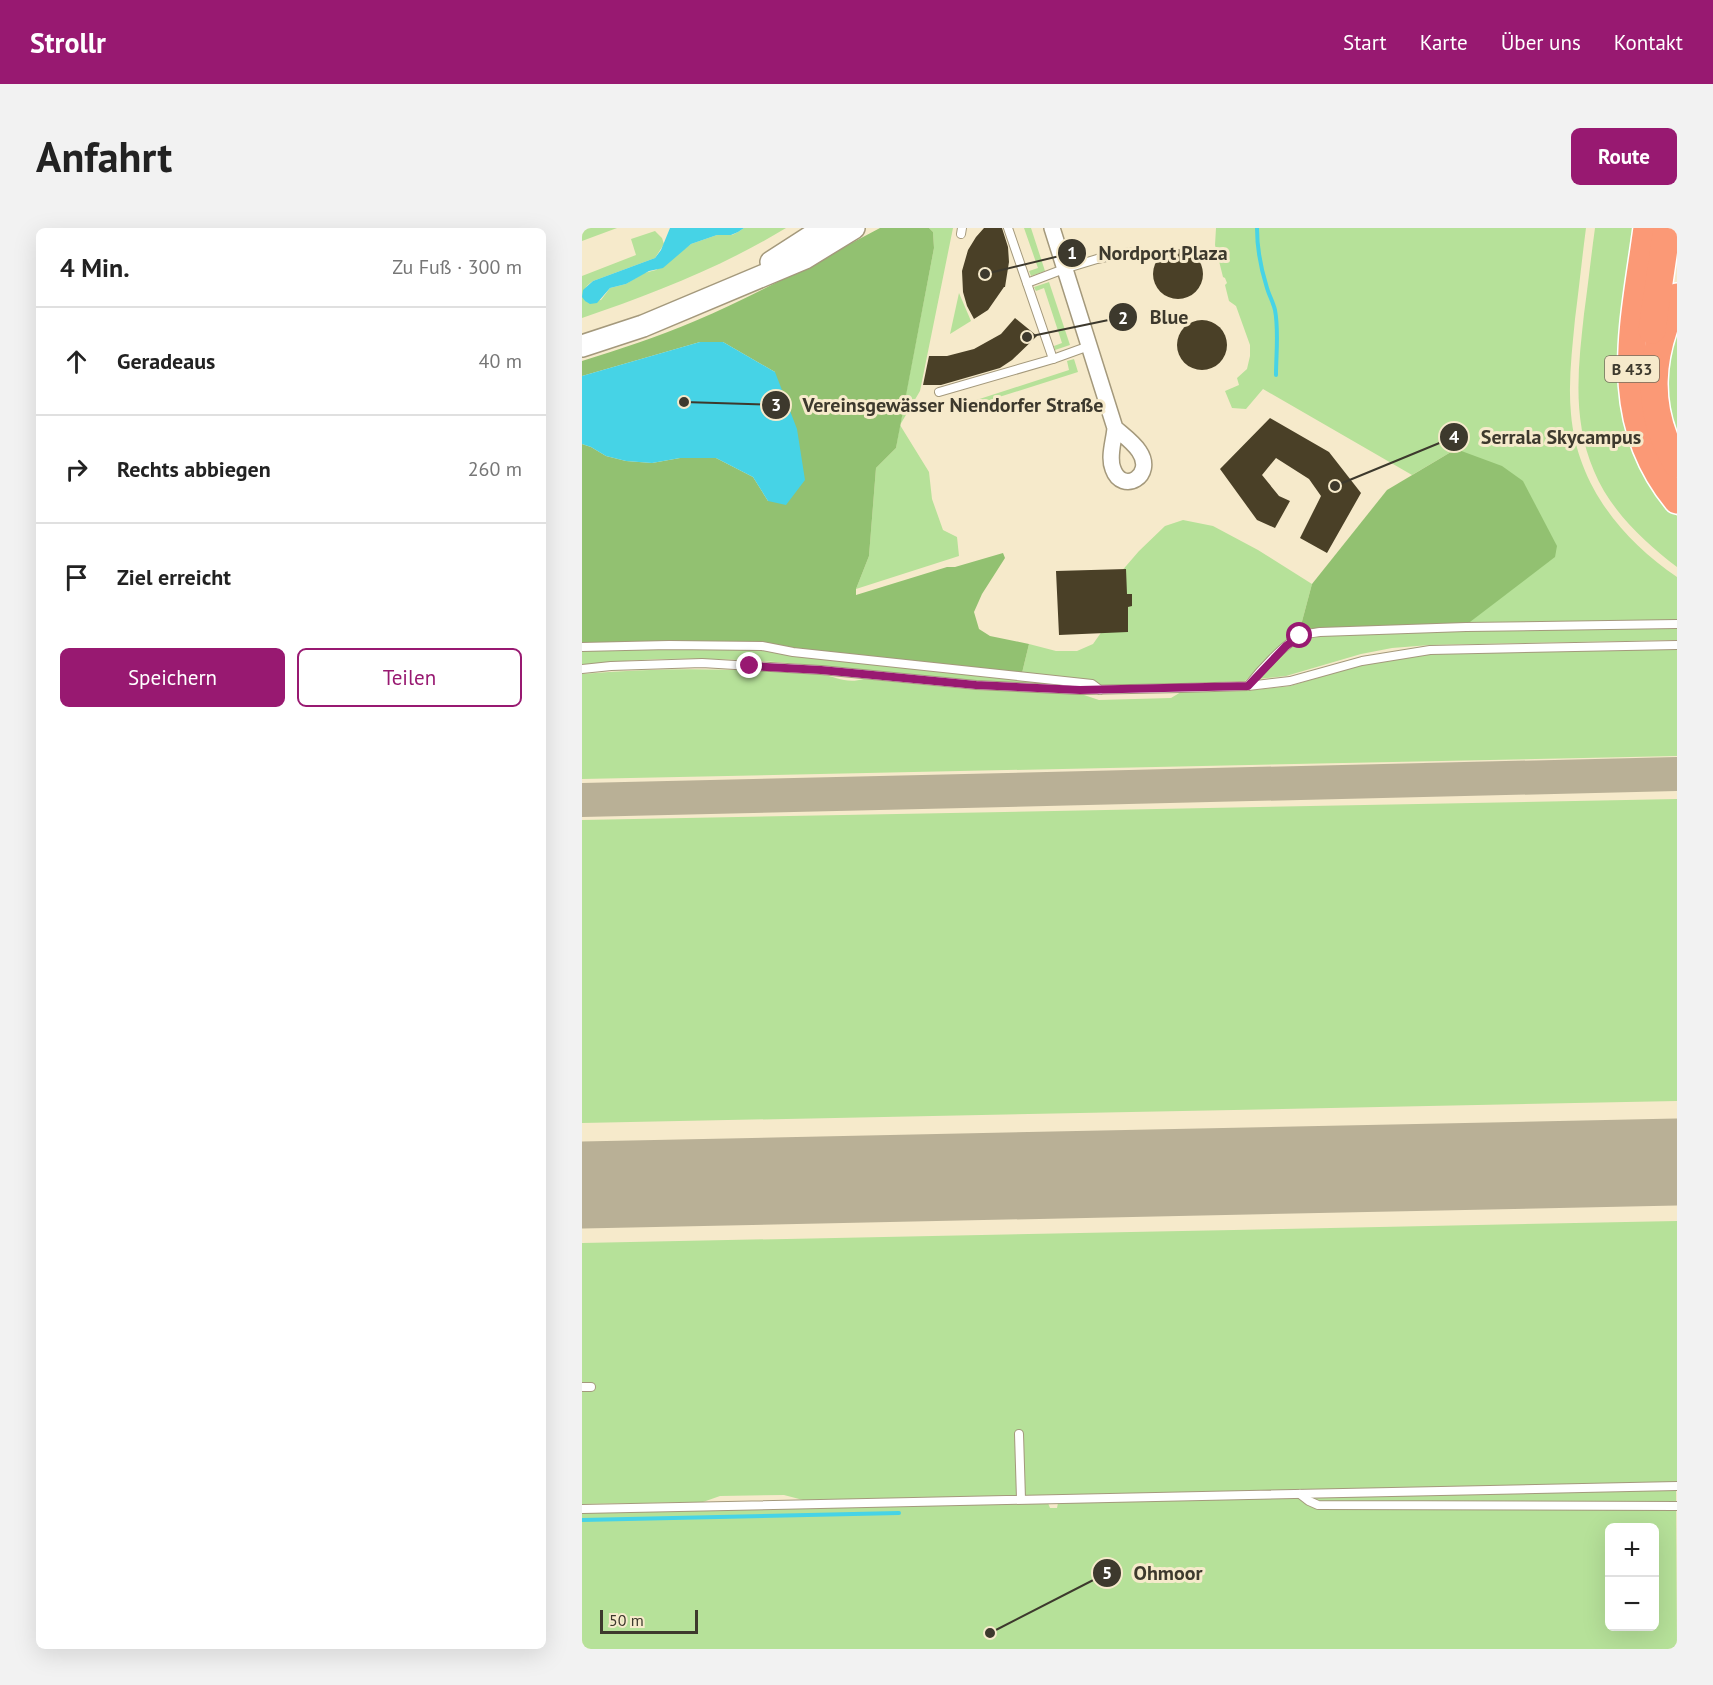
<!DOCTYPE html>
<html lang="de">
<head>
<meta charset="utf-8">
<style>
	:root { --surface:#fff; --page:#f2f2f2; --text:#222; --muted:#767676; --line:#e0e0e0; --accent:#981971 }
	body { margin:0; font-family:"PT Sans",sans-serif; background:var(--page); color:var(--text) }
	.controls { position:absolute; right:18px; bottom:18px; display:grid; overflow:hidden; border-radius:9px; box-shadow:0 6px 24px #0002 }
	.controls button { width:54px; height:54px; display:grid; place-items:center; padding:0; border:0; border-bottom:2px solid var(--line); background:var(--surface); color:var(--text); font:30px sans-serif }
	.scale { position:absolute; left:18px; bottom:15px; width:98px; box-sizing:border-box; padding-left:6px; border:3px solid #3d392d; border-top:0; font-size:16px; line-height:21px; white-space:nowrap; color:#3d392d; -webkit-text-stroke:4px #f6eacb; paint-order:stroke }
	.stop { position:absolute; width:18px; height:18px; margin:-14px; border:4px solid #981971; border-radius:50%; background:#fff }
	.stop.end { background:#981971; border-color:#fff; box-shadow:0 2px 6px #0008 }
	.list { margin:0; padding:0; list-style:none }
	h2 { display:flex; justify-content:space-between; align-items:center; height:78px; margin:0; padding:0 24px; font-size:26px }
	h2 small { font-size:20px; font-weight:400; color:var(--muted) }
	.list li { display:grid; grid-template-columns:39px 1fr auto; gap:18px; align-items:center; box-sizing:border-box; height:108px; padding:0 24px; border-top:2px solid var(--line) }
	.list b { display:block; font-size:22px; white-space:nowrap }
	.list em { font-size:20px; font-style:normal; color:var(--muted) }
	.actions { display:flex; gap:12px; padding:18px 24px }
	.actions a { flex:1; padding:14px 0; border:2px solid var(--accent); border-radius:9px; text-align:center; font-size:21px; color:var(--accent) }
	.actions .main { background:var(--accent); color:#fff }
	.icon { flex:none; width:33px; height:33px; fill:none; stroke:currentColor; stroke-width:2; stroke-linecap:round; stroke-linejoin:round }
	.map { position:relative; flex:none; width:1095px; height:1421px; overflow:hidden; border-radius:9px }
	header { display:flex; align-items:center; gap:36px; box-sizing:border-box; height:84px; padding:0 30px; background:var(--accent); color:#fff }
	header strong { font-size:28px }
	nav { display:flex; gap:33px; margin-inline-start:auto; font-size:21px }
	.intro { display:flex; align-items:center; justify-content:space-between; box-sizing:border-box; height:144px; padding:0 36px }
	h1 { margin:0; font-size:42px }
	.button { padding:15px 27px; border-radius:9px; background:var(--accent); color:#fff; font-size:21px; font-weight:700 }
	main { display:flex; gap:36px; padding:0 36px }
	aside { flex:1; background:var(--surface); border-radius:9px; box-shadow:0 6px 24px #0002 }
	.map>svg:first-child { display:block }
</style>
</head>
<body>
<header>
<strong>Strollr</strong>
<nav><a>Start</a><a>Karte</a><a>Über uns</a><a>Kontakt</a></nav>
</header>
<div class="intro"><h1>Anfahrt</h1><a class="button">Route</a></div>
<main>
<aside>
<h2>4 Min.<small>Zu Fuß · 300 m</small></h2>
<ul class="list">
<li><svg class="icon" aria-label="ahead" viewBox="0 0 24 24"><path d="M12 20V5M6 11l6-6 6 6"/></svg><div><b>Geradeaus</b></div><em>40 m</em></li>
<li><svg class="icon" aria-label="right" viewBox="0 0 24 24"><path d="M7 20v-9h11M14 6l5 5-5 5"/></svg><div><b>Rechts abbiegen</b></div><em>260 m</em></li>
<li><svg class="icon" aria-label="arrive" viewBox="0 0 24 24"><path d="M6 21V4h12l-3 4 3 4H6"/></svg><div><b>Ziel erreicht</b></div></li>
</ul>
<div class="actions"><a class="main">Speichern</a><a>Teilen</a></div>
</aside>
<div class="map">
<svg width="1095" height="1421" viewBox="0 0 1095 1421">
	<rect width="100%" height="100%" fill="#f6eacb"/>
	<g fill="#b6e199" fill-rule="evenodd">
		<path d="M 0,0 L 35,0 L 0,13 Z"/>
		<path d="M 162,0 L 204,0 C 140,39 70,66 0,90 L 0,48 L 54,27 L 49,11 L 73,3 L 80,10 L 82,16 L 73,30 L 11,53 C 3,58 0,64 3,73 L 19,72 L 28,60 L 44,56 L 62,45 L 74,42 L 109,16 L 135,7 L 150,7 L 156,4 Z"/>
		<path d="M 347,0 L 371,0 L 338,163 L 318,197 L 347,244 L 350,271 L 361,302 L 375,309 L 377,328 L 274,361 L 287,328 L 294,240 L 314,220 L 318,197 L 352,20 L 351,4 Z"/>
		<path d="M 442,0 L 449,0 L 463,43 L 449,48 L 447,43 L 456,40 Z"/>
		<path d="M 634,0 L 1004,0 C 1000,30 997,61 993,91 C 990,123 986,154 989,186 C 995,256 1039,311 1095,349 L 1095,393 L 884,397 L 874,221 L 830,247 L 681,161 L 664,181 L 650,180 L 643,163 L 657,157 L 655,150 L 665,141 L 668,128 L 668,117 L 654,78 L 647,73 L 643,57 L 645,55 L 643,50 L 641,49 L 633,17 Z"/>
		<path d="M 1013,0 L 1058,0 L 1043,111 L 1088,282 L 1095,288 L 1095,339 C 1062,314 1028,282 1012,243 C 990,191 996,140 1002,86 C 1006,57 1009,29 1013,0 Z"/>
		<path d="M 467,54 L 488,117 L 473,122 L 472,118 L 480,115 L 462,60 L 454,63 L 452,59 Z"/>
		<path d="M 377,65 L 389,93 L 368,106 Z"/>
		<path d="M 1095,85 L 1095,212 L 1086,187 L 1083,134 Z"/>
		<path d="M 492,131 L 496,144 L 376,182 L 374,175 L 378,174 L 379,177 L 487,142 L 485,133 Z"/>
		<path d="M 601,292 L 631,298 L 676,322 L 730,356 L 718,401 L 663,453 C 574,457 485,459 395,454 C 343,450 292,443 241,438 C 161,430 79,427 0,437 L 0,416 L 87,413 L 181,414 L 210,421 L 440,445 L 447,416 L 474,423 L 495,423 L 511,416 L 523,399 L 538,345 L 557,323 L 583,298 Z"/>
		<path d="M 1095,398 L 1095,412 L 848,417 L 810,420 L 779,426 L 704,448 L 676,451 L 713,414 L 739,405 Z"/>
		<path d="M 1095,421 L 1095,528 L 0,551 L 0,446 C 66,440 131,440 197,444 C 210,444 225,444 238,446 C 255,449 264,456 282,451 L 394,462 L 499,466 L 517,472 L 589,470 L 599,464 L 664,463 L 708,458 L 782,436 L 849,426 L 930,423 Z"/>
		<path d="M 1095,571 L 1095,873 L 0,895 L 0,592 Z"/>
		<path d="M 1095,993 L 1095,1254 L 221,1272 L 202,1267 L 138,1268 L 121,1274 L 0,1276 L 0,1015 Z"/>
		<path d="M 1094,1261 L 1095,1421 L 0,1421 L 0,1285 L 451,1275 L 466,1275 L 468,1280 L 475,1280 L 476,1275 ZM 1028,1300 L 1072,1300 L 1072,1398 L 1028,1398 Z"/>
	</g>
	<g fill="#92c171">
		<path d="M 298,0 L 347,0 L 351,4 L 352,20 L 314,220 L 294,240 L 287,328 L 274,361 L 274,367 L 365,339 L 373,339 L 421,325 L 423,330 L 400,366 L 392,384 L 397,401 L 408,408 L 447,416 L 440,445 L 210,420 L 181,414 L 87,413 L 0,416 L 0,216 L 9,219 L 24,228 L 44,233 L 70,235 L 98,230 L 134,230 L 171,249 L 186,273 L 193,144 L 141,114 L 118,114 L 0,148 L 0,133 C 38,121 76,109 113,93 C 176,66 237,32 298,0 Z"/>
		<path d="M 874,221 L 920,238 L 941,253 L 975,318 L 973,329 L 884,397 L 718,401 L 730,356 L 805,262 Z"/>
	</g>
	<g fill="#46d3e6">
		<path d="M 88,0 L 162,0 L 156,4 L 149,7 L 135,7 L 109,16 L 81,40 L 67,43 L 44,56 L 28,60 L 15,75 L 8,76 L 3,73 L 0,69 L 1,62 L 11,53 L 73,30 L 79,22 Z"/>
		<path d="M 118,114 L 141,114 L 193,144 L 215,201 L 223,252 L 204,277 L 186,273 L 171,249 L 134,230 L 98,230 L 70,235 L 44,233 L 24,228 L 9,219 L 0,216 L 0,148 Z"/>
	</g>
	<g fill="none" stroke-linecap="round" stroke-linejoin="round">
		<g stroke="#46d3e6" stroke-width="4">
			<path d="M 675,0 C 675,20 679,41 685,60 C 687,67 691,74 693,82 C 697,103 694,126 694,147"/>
			<path d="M 0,1292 L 317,1285"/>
		</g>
		<g stroke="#b9b096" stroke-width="34">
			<path d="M 0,572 L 1095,546"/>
			<path d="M 0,954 L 21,956"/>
		</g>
		<path stroke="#b9b096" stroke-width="87" d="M 0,957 L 1095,934"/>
	</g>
	<g fill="#4a4027">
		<path d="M 402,0 L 420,0 L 426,19 L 427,34 L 423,59 L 422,59 L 406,82 L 392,91 L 385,78 L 381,64 L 380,43 L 386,22 L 394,9 Z"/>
		<circle cx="596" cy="46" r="25"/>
		<path d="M 433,90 L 455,108 L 430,132 L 418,140 L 359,157 L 341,157 L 347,128 L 365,128 L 392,121 L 419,106 Z"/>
		<circle cx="620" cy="117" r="25"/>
		<path d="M 688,190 L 747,224 L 779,265 L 745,325 L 718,310 L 739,268 L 727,251 L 694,230 L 680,247 L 697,268 L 708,273 L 693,300 L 675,292 L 638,241 Z"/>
		<path d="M 544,341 L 545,366 L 550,366 L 550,378 L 546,379 L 546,404 L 477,407 L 474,343 Z"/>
	</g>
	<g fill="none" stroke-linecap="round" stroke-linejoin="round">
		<g stroke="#a4997c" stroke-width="10">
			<g id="lane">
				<path d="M 426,0 L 471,131"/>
				<path d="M 379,6 L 380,0"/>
				<path d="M 445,55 L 482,41 L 515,31 L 547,24"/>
				<path d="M 357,164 L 471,131 L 507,118"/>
				<path d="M 0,419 L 87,417 L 180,418 L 211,424 L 510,456 L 518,462"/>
				<path d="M 0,441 L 29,438 L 120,435 L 239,442 L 394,457 L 498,462 L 599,460 L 666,458 L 708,453 L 780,433 L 848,422 L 1095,417"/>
				<path d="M 666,458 C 677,444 703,415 719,408 C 725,405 732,405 738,404 L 884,399 L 1095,396"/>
				<path d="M 0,1159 L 9,1159"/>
				<path d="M 437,1206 L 439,1271"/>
				<path d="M 718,1266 L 727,1273 L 736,1277 L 1095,1278"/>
				<path d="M 0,1281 L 1095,1258"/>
			</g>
		</g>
		<g stroke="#a4997c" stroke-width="18">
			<path id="street" d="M 470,0 L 533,200 C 532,213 526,229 531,241 C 540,267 574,248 557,223 C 551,214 541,207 533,200"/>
		</g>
		<g stroke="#a4997c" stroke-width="24">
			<g id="secondary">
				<path d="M 189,34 L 242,0"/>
				<path d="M 0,118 L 61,98 L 223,30 L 272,0"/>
			</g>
		</g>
		<g stroke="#fff" stroke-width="30">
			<g id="highway">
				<path d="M 1065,0 C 1052,97 1027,189 1095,272"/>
				<path d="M 1095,69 C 1067,125 1062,181 1095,236"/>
				<path d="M 1070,102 L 1085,0"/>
			</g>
		</g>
		<use href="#lane" stroke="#fff" stroke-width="8"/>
		<use href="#street" stroke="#fff" stroke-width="15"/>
		<use href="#secondary" stroke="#fff" stroke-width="21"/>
		<use href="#highway" stroke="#fb9976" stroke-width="27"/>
	</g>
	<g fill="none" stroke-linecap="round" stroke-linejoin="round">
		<path stroke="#981971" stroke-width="8" d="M 168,438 L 239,442 L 394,457 L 498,462 L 666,458 L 704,418 L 718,408"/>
	</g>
	<g text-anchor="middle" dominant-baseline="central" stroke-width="6" stroke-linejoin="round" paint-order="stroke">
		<rect fill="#f6eacb" stroke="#746e5c" stroke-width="1.5" x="1023" y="128" width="54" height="26" rx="4.5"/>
		<g font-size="16" font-weight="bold" fill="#3d392d">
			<text x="1050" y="141">B 433</text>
		</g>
	</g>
	<path fill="none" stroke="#3d392d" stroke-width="2" d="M403 46L490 25M445 109L541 89M102 174L194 177M753 258L872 209M408 1405L525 1345"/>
	<g fill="#3d392d" stroke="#f6eacb" stroke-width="2">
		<circle cx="403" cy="46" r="6"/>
		<circle cx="445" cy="109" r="6"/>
		<circle cx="102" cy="174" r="6"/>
		<circle cx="753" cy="258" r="6"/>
		<circle cx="408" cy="1405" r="6"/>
		<circle cx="490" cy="25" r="15"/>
		<circle cx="541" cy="89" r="15"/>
		<circle cx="194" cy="177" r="15"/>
		<circle cx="872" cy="209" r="15"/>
		<circle cx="525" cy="1345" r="15"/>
	</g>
	<g font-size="18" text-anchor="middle" font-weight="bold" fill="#fff">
		<text x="490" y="31">1</text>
		<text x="541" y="96">2</text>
		<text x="194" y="183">3</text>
		<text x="872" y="215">4</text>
		<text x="525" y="1351">5</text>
	</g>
	<g font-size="20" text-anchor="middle" font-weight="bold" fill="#3d392d" stroke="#f6eacb" stroke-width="6" stroke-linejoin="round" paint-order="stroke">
		<text x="581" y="32">Nordport Plaza</text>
		<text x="587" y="96">Blue</text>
		<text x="371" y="184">Vereinsgewässer Niendorfer Straße</text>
		<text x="979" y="216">Serrala Skycampus</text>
		<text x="586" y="1352">Ohmoor</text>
	</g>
</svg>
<div class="controls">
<button>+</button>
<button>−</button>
</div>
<div class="scale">50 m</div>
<div class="stop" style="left:718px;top:408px"></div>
<div class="stop end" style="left:168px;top:438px"></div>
</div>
</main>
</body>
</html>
